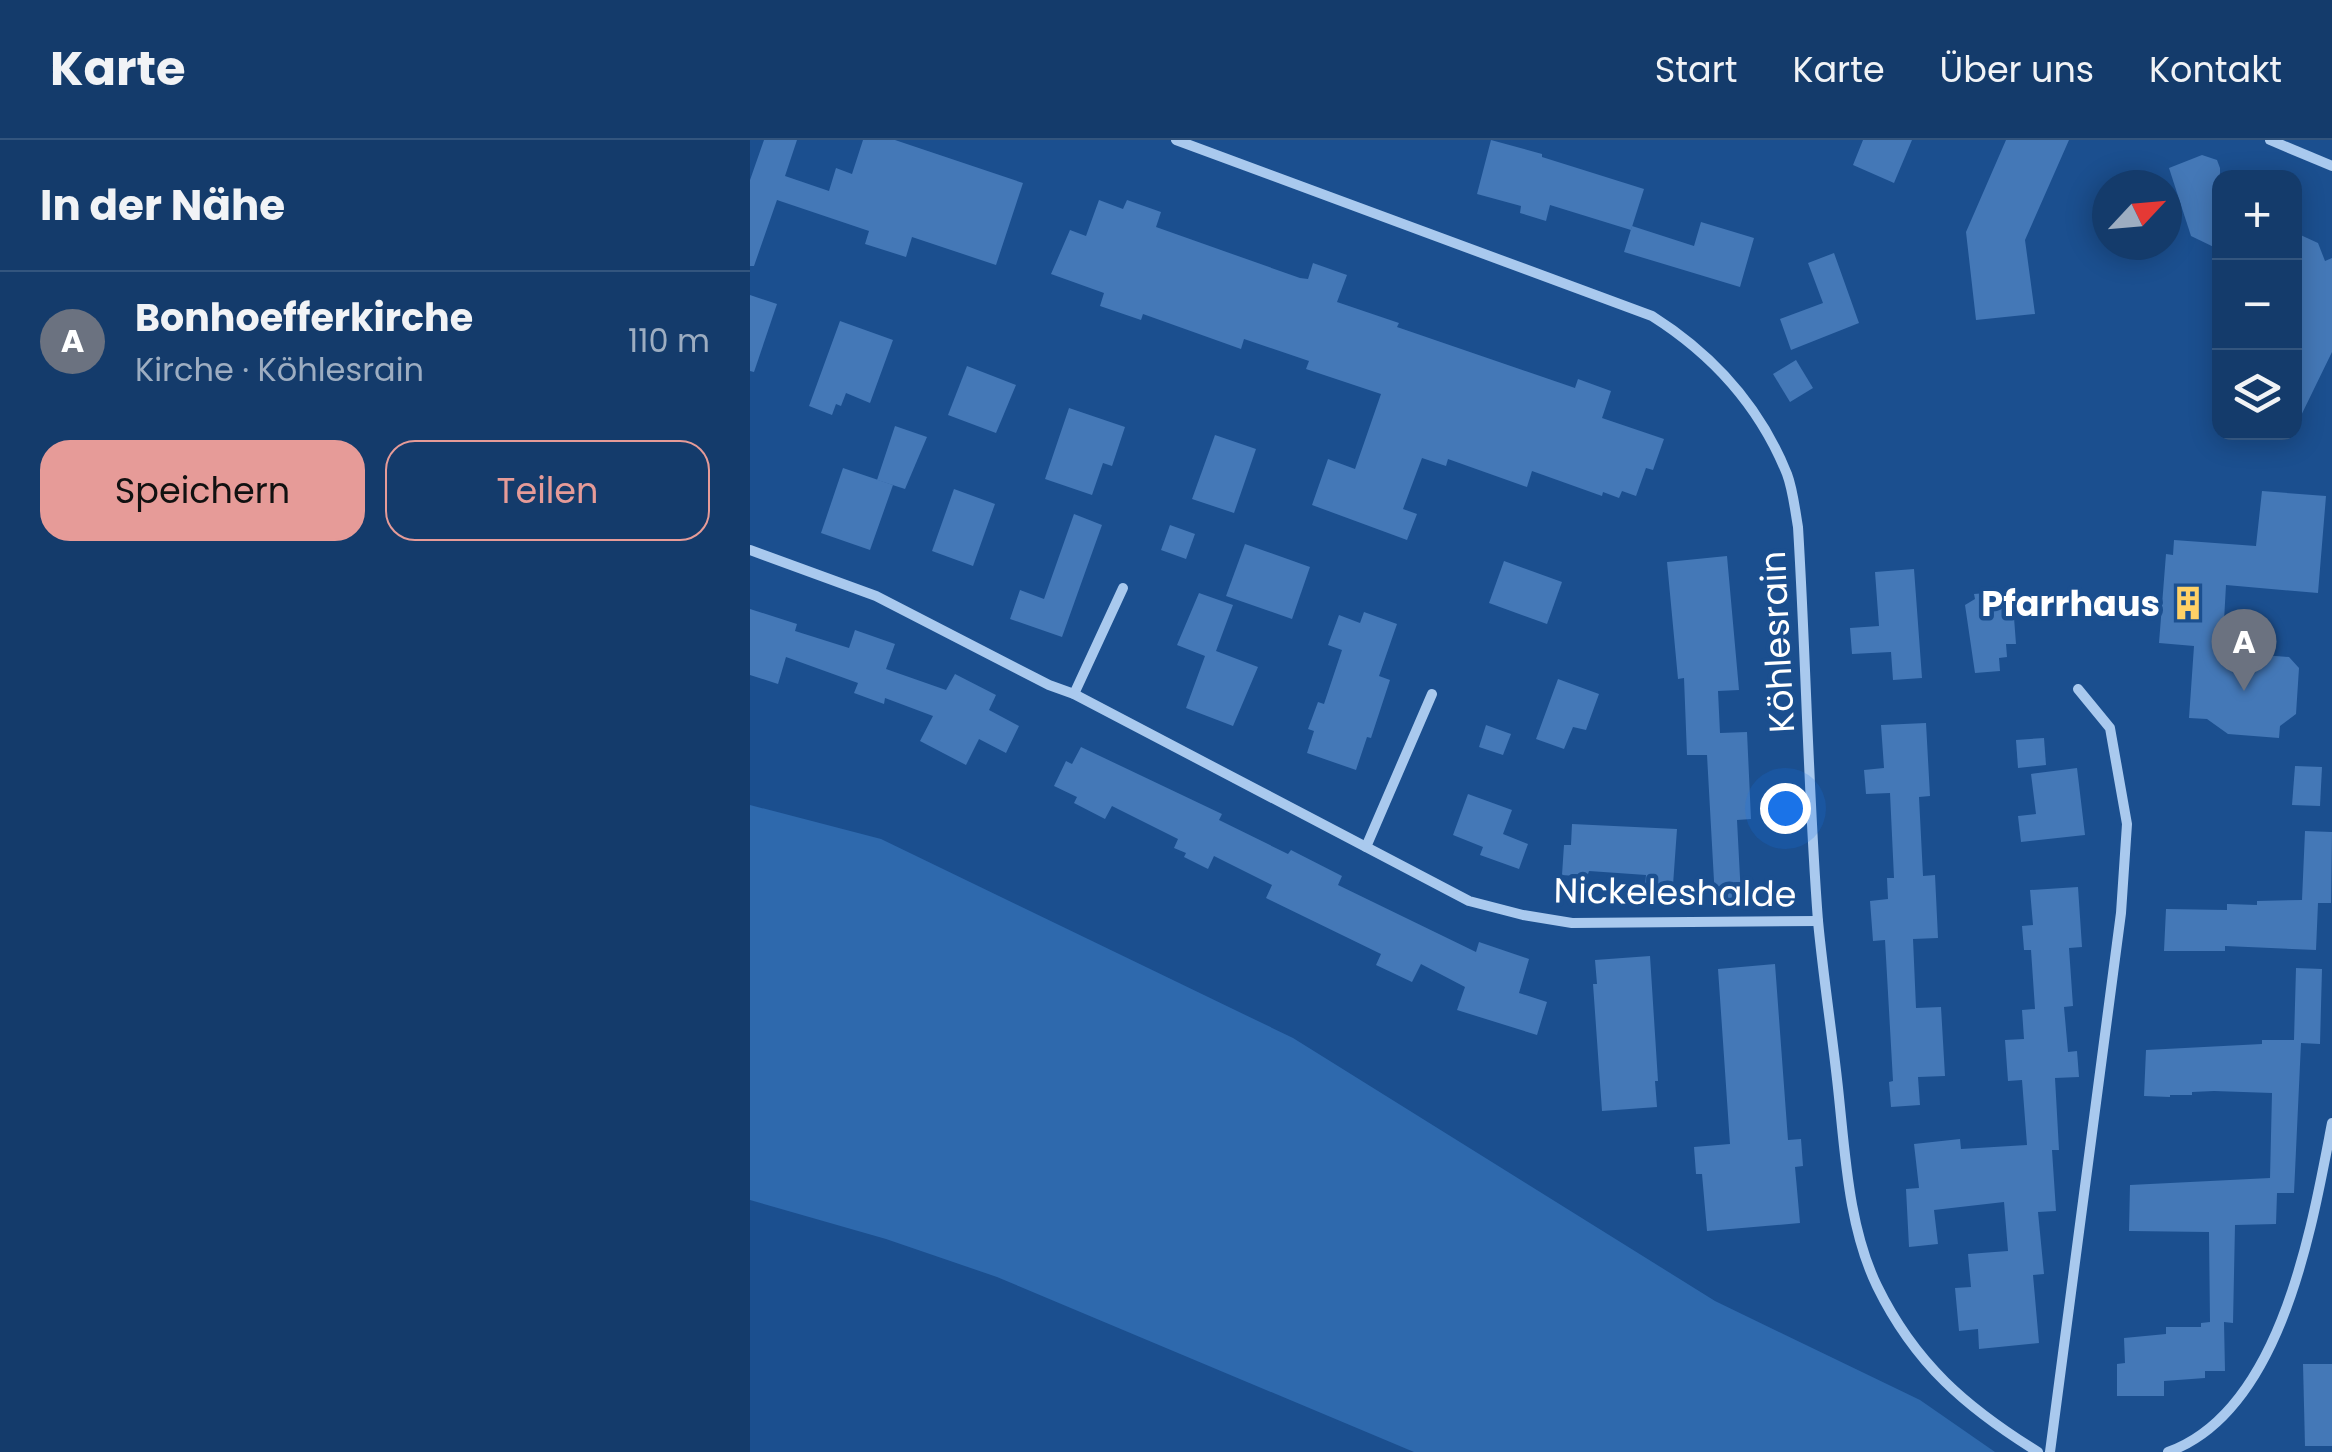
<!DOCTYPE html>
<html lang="de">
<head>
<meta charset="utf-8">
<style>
	:root { --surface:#143b6b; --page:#1d4271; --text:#f1f3f6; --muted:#9dadc1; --line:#33557e; --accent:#e69b98 }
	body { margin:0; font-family:Poppins,sans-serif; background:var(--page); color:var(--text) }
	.controls { position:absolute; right:30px; top:30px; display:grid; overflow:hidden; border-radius:20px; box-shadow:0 5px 25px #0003 }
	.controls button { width:90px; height:90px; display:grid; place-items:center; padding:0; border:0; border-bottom:2px solid var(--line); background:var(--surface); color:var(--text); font:50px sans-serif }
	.compass { position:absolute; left:1342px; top:30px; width:90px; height:90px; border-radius:50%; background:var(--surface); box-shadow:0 5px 25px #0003; rotate:64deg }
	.you { position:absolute; left:1035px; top:668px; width:35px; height:35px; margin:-25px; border:8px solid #fff; border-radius:50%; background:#1a73e8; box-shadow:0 0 0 15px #1a73e833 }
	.badge { display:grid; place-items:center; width:65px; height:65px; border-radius:50%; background:var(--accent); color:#fff; font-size:32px; font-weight:700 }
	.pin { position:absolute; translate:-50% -82px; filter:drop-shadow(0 2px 5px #0008) }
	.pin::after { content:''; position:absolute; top:52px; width:35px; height:30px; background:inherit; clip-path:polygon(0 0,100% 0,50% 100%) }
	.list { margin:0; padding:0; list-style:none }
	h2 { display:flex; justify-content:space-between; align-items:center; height:130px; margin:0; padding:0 40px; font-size:42px }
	h2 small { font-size:32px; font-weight:400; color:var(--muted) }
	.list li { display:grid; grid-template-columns:65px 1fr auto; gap:30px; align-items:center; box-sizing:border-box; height:140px; padding:0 40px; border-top:2px solid var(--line) }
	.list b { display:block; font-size:38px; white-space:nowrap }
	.list p { margin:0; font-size:32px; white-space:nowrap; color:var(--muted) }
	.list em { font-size:32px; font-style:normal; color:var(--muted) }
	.actions { display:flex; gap:20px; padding:30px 40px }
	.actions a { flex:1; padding:22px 0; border:2px solid var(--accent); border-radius:30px; text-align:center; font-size:35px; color:var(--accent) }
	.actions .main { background:var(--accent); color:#111 }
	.icon { flex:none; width:55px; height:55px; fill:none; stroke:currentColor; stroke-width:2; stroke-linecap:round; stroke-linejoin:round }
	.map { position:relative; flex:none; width:1582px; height:1312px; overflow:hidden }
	header { display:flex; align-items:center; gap:60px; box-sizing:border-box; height:140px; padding:0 50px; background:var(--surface); border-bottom:2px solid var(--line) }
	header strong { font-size:48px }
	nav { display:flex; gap:55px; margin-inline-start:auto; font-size:35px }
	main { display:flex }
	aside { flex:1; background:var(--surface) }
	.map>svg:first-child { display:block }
</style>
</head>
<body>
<header>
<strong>Karte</strong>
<nav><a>Start</a><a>Karte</a><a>Über uns</a><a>Kontakt</a></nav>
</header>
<main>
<aside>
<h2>In der Nähe<small></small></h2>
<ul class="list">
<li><span class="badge" style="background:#6b7280">A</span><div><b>Bonhoefferkirche</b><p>Kirche · Köhlesrain</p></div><em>110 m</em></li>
</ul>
<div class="actions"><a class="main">Speichern</a><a>Teilen</a></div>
</aside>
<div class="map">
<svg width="1582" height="1312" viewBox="0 0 1582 1312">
	<rect width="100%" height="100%" fill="#1b4f8f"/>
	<path fill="#2e69ad" d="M 0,665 L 131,699 L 543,898 L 965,1161 L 1170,1260 L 1245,1312 L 664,1312 L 247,1137 L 136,1099 L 0,1060 Z"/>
	<g fill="#4478b7">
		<path d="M 14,0 L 47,0 L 35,36 L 79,51 L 86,28 L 102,34 L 113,0 L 145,0 L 273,43 L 246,125 L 162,97 L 156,117 L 115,104 L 119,91 L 27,60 L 4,126 L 0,126 L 0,40 Z"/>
		<path d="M 741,0 L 792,14 L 792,17 L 894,49 L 881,90 L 800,65 L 796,81 L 770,73 L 771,66 L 727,54 Z"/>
		<path d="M 1113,0 L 1162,0 L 1144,43 L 1103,25 Z"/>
		<path d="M 1256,0 L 1319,0 L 1275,100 L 1285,174 L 1226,180 L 1216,92 Z"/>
		<path d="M 1452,15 L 1467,20 L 1470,28 L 1470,110 L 1441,96 L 1419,28 Z"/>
		<path d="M 349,60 L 373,69 L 377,60 L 411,72 L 406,87 L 550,138 L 558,139 L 563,123 L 597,135 L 587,162 L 649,183 L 647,187 L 825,248 L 828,239 L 861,251 L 852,278 L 914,299 L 903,330 L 896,328 L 886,356 L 872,351 L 869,358 L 853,352 L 852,356 L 782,331 L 777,347 L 698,319 L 696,326 L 672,318 L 653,369 L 667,374 L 657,400 L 562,365 L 578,319 L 605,329 L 631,254 L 556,229 L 559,221 L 494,199 L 491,209 L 393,174 L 391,180 L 350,166 L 354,153 L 301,134 L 320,90 L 336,96 Z"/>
		<path d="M 951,82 L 1004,98 L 990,147 L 874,112 L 882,86 L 944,106 Z"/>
		<path d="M 1544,92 L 1568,103 L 1575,121 L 1582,118 L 1582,212 L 1544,290 Z"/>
		<path d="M 1084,113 L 1109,183 L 1041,210 L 1030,179 L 1073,163 L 1058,123 Z"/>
		<path d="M 0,155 L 27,164 L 4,232 L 0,231 Z"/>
		<path d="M 90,181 L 143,200 L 120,263 L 96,253 L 91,266 L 86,264 L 82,275 L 59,266 Z"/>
		<path d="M 1046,220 L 1063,248 L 1040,262 L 1023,234 Z"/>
		<path d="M 217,226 L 266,245 L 246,293 L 198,275 Z"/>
		<path d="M 319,268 L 375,287 L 362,326 L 353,323 L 342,355 L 295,339 Z"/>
		<path d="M 145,286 L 177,297 L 155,349 L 127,340 Z"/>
		<path d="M 465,295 L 506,309 L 484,373 L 442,359 Z"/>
		<path d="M 93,328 L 143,345 L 120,410 L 71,393 Z"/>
		<path d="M 204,349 L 245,364 L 223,426 L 182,411 Z"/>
		<path d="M 1512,351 L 1576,356 L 1568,453 L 1476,445 L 1473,499 L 1489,500 L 1488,513 L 1539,517 L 1549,528 L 1546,574 L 1530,586 L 1529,598 L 1478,594 L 1457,579 L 1439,578 L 1444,506 L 1409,503 L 1416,414 L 1423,415 L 1424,400 L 1506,406 Z"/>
		<path d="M 324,374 L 352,385 L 312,497 L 260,479 L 270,450 L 294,459 Z"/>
		<path d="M 420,385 L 445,394 L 436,419 L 411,410 Z"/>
		<path d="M 495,404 L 560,427 L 542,479 L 476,456 Z"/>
		<path d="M 977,416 L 989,550 L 968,551 L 970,593 L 997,592 L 1001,679 L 987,680 L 991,757 L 965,759 L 957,615 L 937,615 L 934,538 L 928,539 L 917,422 Z"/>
		<path d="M 754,421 L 812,442 L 797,484 L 739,463 Z"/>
		<path d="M 1164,429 L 1172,538 L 1143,540 L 1141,512 L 1102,514 L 1100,488 L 1129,486 L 1125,432 Z"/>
		<path d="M 1262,451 L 1266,504 L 1256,504 L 1257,517 L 1249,518 L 1250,531 L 1225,533 L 1215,465 L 1225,459 L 1224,454 Z"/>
		<path d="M 449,453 L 483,465 L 466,511 L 508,527 L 483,586 L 436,568 L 455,516 L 427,505 Z"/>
		<path d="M 0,469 L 47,484 L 45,491 L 99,508 L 105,490 L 145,504 L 136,529 L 196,550 L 205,534 L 246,555 L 239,570 L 269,586 L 256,613 L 229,599 L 216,625 L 170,601 L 183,576 L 135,558 L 134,564 L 104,553 L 108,543 L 36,517 L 28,544 L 0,535 Z"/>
		<path d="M 614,472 L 647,484 L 629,536 L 640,540 L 621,598 L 617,597 L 606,630 L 557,613 L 564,591 L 558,589 L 568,562 L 574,564 L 592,510 L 578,505 L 589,475 L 610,483 Z"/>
		<path d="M 808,539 L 849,554 L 836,590 L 823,587 L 814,609 L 786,599 Z"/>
		<path d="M 1176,583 L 1180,656 L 1169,657 L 1173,736 L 1185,735 L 1188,798 L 1163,799 L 1166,868 L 1191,867 L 1195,936 L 1168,937 L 1170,965 L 1141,967 L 1139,942 L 1143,941 L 1135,800 L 1123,801 L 1120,761 L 1138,759 L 1137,738 L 1144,738 L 1140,653 L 1116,654 L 1114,630 L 1134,628 L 1131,585 Z"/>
		<path d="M 736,585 L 761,594 L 753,615 L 729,607 Z"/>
		<path d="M 1294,598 L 1296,625 L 1268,628 L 1266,600 Z"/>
		<path d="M 331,607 L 472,674 L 469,680 L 538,714 L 541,710 L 592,736 L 588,745 L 726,812 L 729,802 L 779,819 L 769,853 L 797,862 L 787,895 L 707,870 L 715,847 L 671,824 L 662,842 L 626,825 L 631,814 L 516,758 L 522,745 L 464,716 L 458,729 L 434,717 L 436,713 L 424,708 L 428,699 L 362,666 L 355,679 L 324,663 L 327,657 L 304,646 L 316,621 L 322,624 Z"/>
		<path d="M 1545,626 L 1572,627 L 1570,666 L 1542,665 Z"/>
		<path d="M 1327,628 L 1335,695 L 1271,702 L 1268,676 L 1286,674 L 1281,634 Z"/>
		<path d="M 718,654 L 762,670 L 753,694 L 778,704 L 769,729 L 730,715 L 733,707 L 703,695 Z"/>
		<path d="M 822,684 L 927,689 L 922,759 L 894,757 L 896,735 L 839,731 L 837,737 L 812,735 L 814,705 L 821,705 Z"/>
		<path d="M 1555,691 L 1582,692 L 1581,763 L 1568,763 L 1566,810 L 1475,806 L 1475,811 L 1414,811 L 1416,769 L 1477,770 L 1477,764 L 1507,765 L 1507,761 L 1552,760 Z"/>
		<path d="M 1328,747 L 1332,807 L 1319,808 L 1323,866 L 1314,867 L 1318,912 L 1327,911 L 1329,937 L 1305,938 L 1309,1010 L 1302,1010 L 1306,1071 L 1288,1072 L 1294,1134 L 1283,1135 L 1289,1203 L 1229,1209 L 1228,1189 L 1209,1191 L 1205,1148 L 1221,1147 L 1218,1114 L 1258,1111 L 1254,1062 L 1184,1070 L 1188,1104 L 1159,1107 L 1156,1049 L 1169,1048 L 1164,1004 L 1210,999 L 1211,1009 L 1277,1005 L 1272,940 L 1258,941 L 1255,900 L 1274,899 L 1272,870 L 1285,869 L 1281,810 L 1274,810 L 1272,786 L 1283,785 L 1280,750 Z"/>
		<path d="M 900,816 L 908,941 L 905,941 L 907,967 L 852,971 L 843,844 L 847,844 L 845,820 Z"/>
		<path d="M 1025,824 L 1038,1000 L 1051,999 L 1053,1026 L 1045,1027 L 1050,1083 L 957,1091 L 952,1034 L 946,1034 L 944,1007 L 980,1004 L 968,829 Z"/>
		<path d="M 1546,828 L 1572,829 L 1570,904 L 1551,903 L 1544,1053 L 1527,1053 L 1526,1084 L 1485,1085 L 1483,1183 L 1474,1182 L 1475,1231 L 1455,1231 L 1455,1238 L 1414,1241 L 1414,1256 L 1367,1256 L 1367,1224 L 1375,1223 L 1374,1198 L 1416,1194 L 1416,1187 L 1451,1187 L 1451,1183 L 1460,1182 L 1459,1092 L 1379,1091 L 1380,1045 L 1520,1038 L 1522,953 L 1464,951 L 1442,952 L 1442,955 L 1420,955 L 1420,957 L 1394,956 L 1396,910 L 1512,904 L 1512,900 L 1544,900 Z"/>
		<path d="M 1553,1224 L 1582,1224 L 1582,1306 L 1555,1306 Z"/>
	</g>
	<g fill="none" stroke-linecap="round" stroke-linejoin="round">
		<g stroke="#a9c9ee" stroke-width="10">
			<path d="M 426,0 L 902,176 C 962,214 1010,267 1037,334 C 1043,350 1045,370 1048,387 C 1056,518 1058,650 1068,781 C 1073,834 1081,886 1087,939 C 1095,1007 1097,1084 1127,1146 C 1165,1224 1217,1268 1288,1312"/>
			<path d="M 1520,0 L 1582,26"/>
			<path d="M 0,410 L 126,456 L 299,545 L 324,554 L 719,761 L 773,775 L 822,783 L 1068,781"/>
			<path d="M 324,554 L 373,448"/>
			<path d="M 616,707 L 682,554"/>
			<path d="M 1300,1312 L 1371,773 L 1377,684 L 1360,588 L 1328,549"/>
			<path d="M 1418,1312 C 1532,1271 1562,1086 1582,983"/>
		</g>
	</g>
	<defs>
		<g id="building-bare" transform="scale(2.7)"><path d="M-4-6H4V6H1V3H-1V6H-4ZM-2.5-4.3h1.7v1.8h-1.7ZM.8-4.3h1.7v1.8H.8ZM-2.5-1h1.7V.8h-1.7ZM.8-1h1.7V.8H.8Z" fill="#ffd166" stroke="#1b4f8f" stroke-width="2.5" paint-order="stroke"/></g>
	</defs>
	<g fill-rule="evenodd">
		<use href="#building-bare" x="1438" y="463"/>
	</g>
	<g text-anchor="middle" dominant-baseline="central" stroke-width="9" stroke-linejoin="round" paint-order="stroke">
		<g font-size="35" font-weight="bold" fill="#fff" stroke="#1b4f8f" text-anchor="end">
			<text x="1410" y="463">Pfarrhaus</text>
		</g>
		<g font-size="35" fill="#fff" stroke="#1b4f8f">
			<text transform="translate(1027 502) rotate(-93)">Köhlesrain</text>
			<text transform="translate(925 752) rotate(1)">Nickeleshalde</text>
		</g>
	</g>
</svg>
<div class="controls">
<button>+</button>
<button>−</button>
<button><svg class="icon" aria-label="layers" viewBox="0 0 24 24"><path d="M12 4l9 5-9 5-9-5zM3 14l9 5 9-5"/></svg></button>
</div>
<svg class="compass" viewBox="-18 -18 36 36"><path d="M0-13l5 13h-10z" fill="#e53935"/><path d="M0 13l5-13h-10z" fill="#9dadc1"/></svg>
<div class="you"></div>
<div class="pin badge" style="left:1494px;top:551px;background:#6b7280">A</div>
</div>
</main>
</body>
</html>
